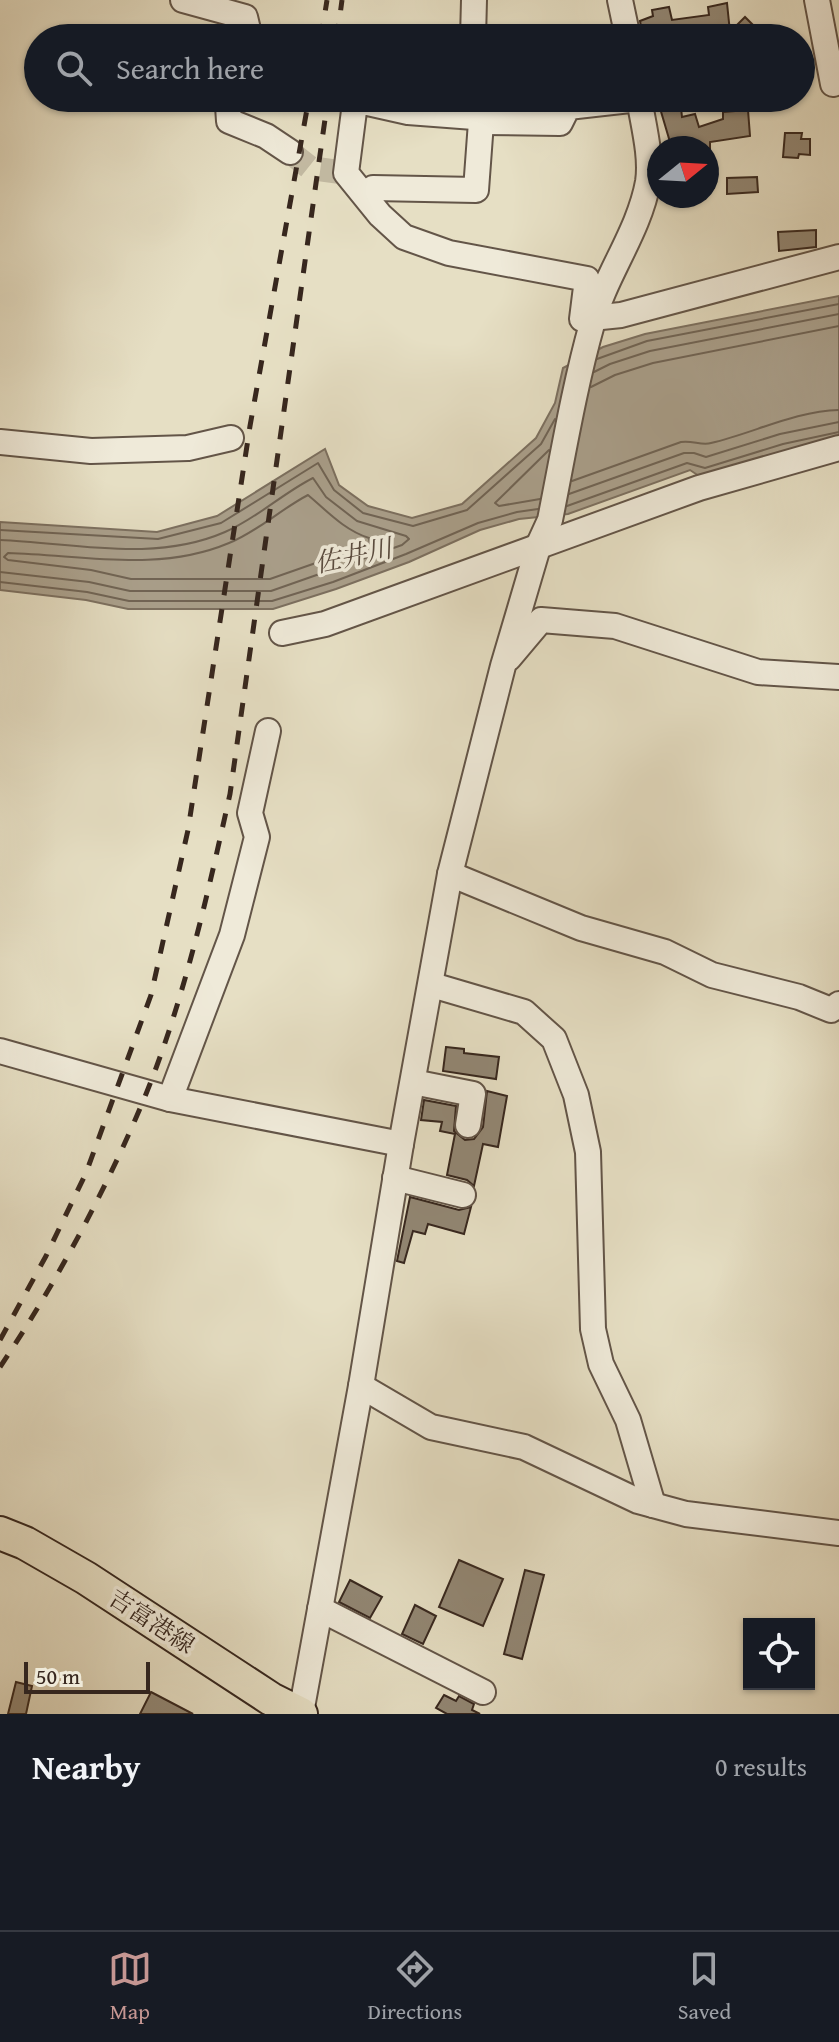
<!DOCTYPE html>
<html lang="en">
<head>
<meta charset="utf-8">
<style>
	:root { --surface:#171b24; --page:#242831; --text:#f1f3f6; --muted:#9ea1a6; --line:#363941; --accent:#c59692 }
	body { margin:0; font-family:"Gentium Book Plus","Noto Serif JP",serif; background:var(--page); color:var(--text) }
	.controls { position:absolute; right:24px; bottom:24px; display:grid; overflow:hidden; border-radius:0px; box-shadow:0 2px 6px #0004 }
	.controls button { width:72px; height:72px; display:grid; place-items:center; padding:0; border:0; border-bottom:2px solid var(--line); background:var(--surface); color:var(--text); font:40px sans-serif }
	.compass { position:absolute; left:647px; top:136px; width:72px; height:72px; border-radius:50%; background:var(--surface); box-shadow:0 2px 6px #0004; rotate:72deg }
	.scale { position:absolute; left:24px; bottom:20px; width:126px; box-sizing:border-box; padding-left:8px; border:4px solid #37271e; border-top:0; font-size:22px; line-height:28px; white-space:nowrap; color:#37271e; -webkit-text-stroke:6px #efead9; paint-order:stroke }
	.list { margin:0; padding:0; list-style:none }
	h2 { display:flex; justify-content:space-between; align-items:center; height:104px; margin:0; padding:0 32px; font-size:34px }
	h2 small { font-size:26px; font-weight:400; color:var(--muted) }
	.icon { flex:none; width:44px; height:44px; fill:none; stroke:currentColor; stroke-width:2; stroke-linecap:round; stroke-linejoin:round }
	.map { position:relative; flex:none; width:839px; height:1714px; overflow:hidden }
	.search { position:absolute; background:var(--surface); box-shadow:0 2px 6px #0004; left:24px; right:24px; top:24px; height:88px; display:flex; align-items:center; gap:20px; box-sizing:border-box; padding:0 28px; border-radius:44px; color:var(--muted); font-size:30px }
	.sheet { height:216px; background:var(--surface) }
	nav { display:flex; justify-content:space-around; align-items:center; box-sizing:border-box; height:112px; border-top:2px solid var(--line); background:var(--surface); font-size:22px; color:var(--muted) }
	nav a { display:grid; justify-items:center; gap:4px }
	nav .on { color:var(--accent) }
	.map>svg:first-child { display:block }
</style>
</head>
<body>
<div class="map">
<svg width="839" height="1714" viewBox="0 0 839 1714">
	<rect width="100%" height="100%" fill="#e6dfc4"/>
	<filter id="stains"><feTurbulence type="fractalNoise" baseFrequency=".0025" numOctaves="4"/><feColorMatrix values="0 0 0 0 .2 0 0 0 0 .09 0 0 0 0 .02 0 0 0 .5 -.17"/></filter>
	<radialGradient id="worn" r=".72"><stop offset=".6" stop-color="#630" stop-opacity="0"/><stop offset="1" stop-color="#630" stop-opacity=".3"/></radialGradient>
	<path fill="#aaa08c" stroke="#7c7060" stroke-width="2" d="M 839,296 L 839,439 L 702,478 L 690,470 L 568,514 L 519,519 L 480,530 L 409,562 L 336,589 L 273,609 L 128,609 L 86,600 L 0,590 L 0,522 L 157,532 L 217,516 L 325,449 L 339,485 L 368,506 L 412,518 L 462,504 L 536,438 L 555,403 L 563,368 L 603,347 L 645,334 Z"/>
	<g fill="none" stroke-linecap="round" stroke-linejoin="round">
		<g stroke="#706455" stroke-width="2">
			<path d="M 597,359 L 647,341 L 839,304"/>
			<path d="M 594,372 L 610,364 L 650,351 L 839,314"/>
			<path d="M 591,387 L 615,375 L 653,363 L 839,326"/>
			<path d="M 572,481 L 681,442 C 692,440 702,446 711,443 C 754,433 795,411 839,410"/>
			<path d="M 569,494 L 684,453 L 694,453 L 706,457 L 780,434 L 839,422"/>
			<path d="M 308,495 C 327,511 344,530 369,538 L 370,544 L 270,579 L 131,579 L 91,570 L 8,560 L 4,557 L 8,553 C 83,555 158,573 229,543 C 257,532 281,509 308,495 Z"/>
			<path d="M 540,499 L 499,506 L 495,503 L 549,450"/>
			<path d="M 567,506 L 687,463 L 705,468 L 783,444 L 839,432"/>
			<path d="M 0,530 L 158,539 L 221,523 L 318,463 L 334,490 L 363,513 L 413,526 L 467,510 L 541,444 L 555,419"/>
			<path d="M 0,540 C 74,543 154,563 225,532 C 256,519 283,493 313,478 L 326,497 L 357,521 L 406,536 L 409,539 L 402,545 L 271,591 L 130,591 L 89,582 L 0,572"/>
			<path d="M 0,582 L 87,592 L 129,601 L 272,601 L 333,582 L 406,554 L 478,523 L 517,512 L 538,509"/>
		</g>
	</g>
	<g fill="#928774" stroke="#37271e" stroke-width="2">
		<path d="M 727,3 L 730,32 L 745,17 L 766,38 L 724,38 L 727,35 L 720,27 L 697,31 L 698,38 L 643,38 L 640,21 L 653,16 L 652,10 L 669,7 L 672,20 L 709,15 L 708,7 Z"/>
		<path d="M 657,98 L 680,98 L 682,117 L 695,114 L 699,127 L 723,119 L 723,112 L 748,110 L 750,136 L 710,142 L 710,148 L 687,148 L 684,138 L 670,142 Z"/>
		<path d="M 785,133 L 802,133 L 801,139 L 810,139 L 810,155 L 799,154 L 798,158 L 783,157 Z"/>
		<path d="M 757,177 L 758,192 L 727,194 L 727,178 Z"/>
		<path d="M 816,230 L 816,247 L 779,251 L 778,232 Z"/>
		<path d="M 446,1047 L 464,1049 L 464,1053 L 499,1057 L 496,1079 L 443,1071 Z"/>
		<path d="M 487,1091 L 507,1096 L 498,1147 L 483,1144 L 474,1186 L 467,1180 L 447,1175 L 455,1134 L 440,1131 L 442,1122 L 421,1120 L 424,1100 L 456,1106 L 454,1131 L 465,1140 L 474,1139 L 483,1127 Z"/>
		<path d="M 410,1197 L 459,1210 L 471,1207 L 464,1234 L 428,1224 L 425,1234 L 413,1231 L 404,1263 L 397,1261 Z"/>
		<path d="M 459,1560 L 503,1579 L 483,1626 L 439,1607 Z"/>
		<path d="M 525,1570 L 544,1575 L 522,1659 L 504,1654 Z"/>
		<path d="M 350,1580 L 382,1597 L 370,1618 L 339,1602 Z"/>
		<path d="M 415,1605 L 436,1616 L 423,1644 L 402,1634 Z"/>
		<path d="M 16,1682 L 32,1686 L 26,1714 L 8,1714 Z"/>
		<path d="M 151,1692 L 193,1714 L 140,1714 Z"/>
		<path d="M 444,1695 L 456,1701 L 459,1696 L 474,1704 L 472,1710 L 480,1714 L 447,1714 L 436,1708 Z"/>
	</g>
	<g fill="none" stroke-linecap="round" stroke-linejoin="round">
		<path stroke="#c3baa3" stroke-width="24" stroke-dasharray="24 12" stroke-linecap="butt" d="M 290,152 L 310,168 L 346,173"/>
		<g stroke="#635548" stroke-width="28">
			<g id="minor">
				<path d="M 183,0 L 245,17 L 250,38"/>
				<path d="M 620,0 L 628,38"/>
				<path d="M 817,0 L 833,84 L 839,82"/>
				<path d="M 473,38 L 474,0"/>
				<path d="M 231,98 L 228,106 L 229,121 L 266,136 L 290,152"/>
				<path d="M 474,117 L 408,112 L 359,101 L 355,103 L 346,173 L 380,215 L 404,237 L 449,253 L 587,279 L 582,319 L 621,315 L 839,257"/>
				<path d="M 481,122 L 560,123 L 568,107 L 639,99"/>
				<path d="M 373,188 L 476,190 L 481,122 L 474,117 L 475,98"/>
				<path d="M 0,442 L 91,451 L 188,448 L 231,438"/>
				<path d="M 282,633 L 325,624 L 699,488 L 839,448"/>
				<path d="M 509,658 L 541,620 L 615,626 L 758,672 L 839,677"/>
				<path d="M 450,874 L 581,928 L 665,952 L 712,975 L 799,997 L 831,1010 L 839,1004"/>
				<path d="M 432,985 L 524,1012 L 554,1039 L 576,1095 L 588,1152 L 593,1329 L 601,1364 L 628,1420 L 653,1505"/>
				<path d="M 0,1051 L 170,1099 L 401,1144"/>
				<path d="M 413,1082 L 473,1094 L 468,1125"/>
				<path d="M 170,1099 L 232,935 L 257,837 L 250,813 L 268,731"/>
				<path d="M 395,1178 L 463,1195"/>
				<path d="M 361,1386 L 431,1427 L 524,1447 L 638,1501 L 686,1514 L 839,1533"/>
				<path d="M 320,1609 L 483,1692"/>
				<path d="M 303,1702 L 361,1386 L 401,1144 L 450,874 L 503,666 L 539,544 L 550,520 C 563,455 574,388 592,324 C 605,275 639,232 648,182 C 652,156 643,124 639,98"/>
			</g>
		</g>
		<g stroke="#37271e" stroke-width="36">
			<path id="major" d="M 0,1533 L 25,1543 L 86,1578 L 271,1699 L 301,1714"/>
		</g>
		<use href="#minor" stroke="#efead9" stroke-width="24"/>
		<use href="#major" stroke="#e6dfc4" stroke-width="32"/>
		<g stroke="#37271e" stroke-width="5" stroke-dasharray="14 14" stroke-linecap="butt">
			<path d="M 321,38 L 327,0"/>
			<path d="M 337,38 L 342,0"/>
			<path d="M 0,1340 L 46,1256 L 86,1173 L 151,995 L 188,830 L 250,426 L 309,98"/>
			<path d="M 0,1367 C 55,1285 106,1190 144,1099 C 184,1001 207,897 230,794 L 328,98"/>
		</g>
	</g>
	<g text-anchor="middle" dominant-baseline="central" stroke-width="7" stroke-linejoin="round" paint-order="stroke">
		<g font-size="24" fill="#37271e" stroke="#efead9">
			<text transform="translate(152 1621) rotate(33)">吉富港線</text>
		</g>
		<g font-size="26" font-style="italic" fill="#5a4b3f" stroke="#efead9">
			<text transform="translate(353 555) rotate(-12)">佐井川</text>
		</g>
	</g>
	<rect width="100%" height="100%" filter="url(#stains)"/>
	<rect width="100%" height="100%" fill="url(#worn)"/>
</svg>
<div class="controls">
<button><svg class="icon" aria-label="locate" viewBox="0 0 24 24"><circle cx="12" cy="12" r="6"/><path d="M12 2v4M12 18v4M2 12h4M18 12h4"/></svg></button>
</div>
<svg class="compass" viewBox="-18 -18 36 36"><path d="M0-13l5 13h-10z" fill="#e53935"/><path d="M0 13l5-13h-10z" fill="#9ea1a6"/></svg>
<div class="scale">50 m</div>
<div class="search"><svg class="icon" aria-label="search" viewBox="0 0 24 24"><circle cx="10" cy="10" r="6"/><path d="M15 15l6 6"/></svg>Search here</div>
</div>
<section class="sheet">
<h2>Nearby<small>0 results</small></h2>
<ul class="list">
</ul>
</section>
<nav>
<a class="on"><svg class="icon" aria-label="map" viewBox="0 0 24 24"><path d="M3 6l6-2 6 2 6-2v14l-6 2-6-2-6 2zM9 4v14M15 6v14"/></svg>Map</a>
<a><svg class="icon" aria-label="directions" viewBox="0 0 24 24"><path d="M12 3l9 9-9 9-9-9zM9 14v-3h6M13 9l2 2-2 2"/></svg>Directions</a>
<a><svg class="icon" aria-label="saved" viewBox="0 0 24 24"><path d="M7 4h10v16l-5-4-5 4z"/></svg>Saved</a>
</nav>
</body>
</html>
